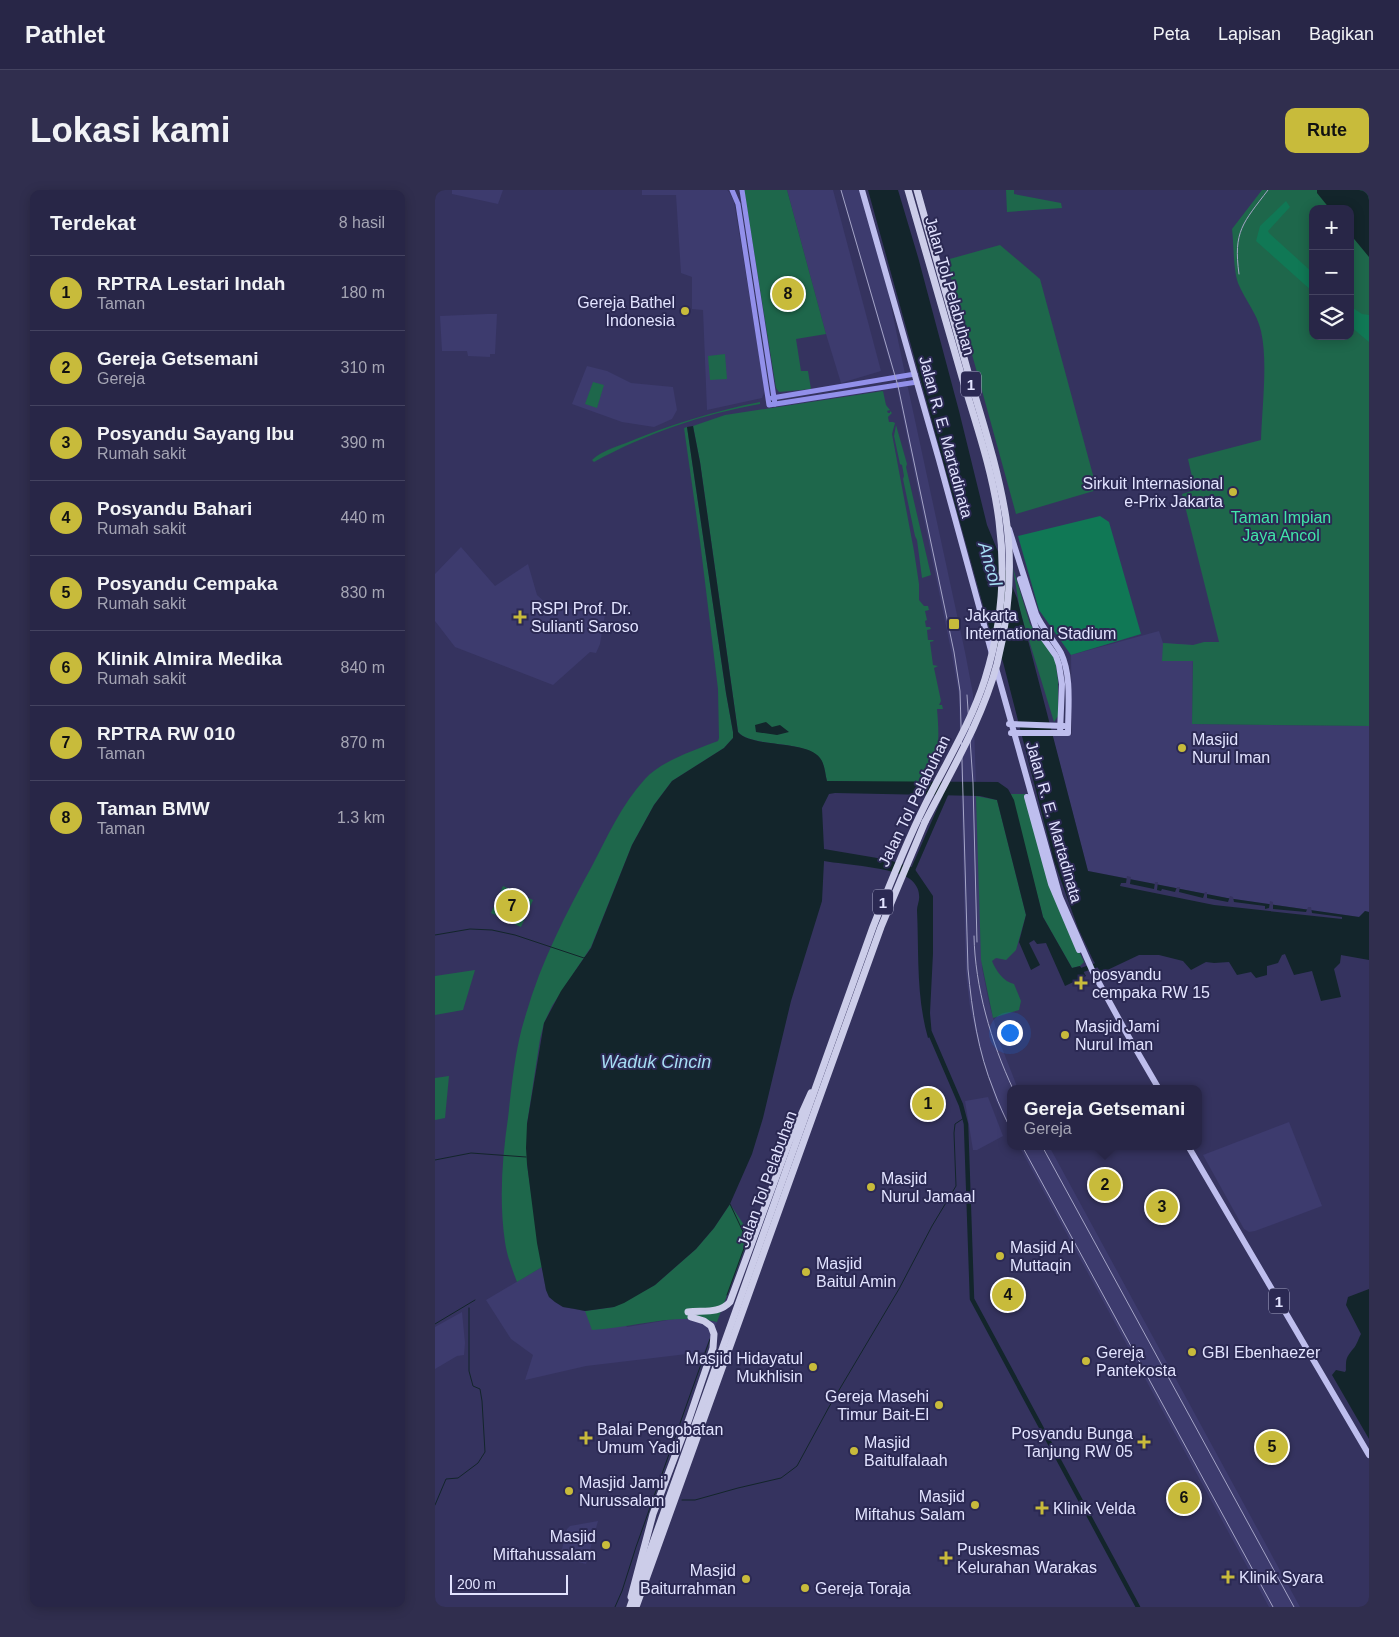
<!DOCTYPE html>
<html lang="id">
<head>
<meta charset="utf-8">
<style>
	:root { --surface:#282647; --page:#302e4e; --text:#f1f3f6; --muted:#a5a5b4; --line:#444360; --accent:#c8bb3b }
	body { margin:0; font-family:Helvetica,sans-serif; background:var(--page); color:var(--text) }
	.controls { position:absolute; right:15px; top:15px; display:grid; overflow:hidden; border-radius:10px; box-shadow:0 2px 12px #0003 }
	.controls button { width:45px; height:45px; display:grid; place-items:center; padding:0; border:0; border-bottom:1px solid var(--line); background:var(--surface); color:var(--text); font:25px sans-serif }
	.scale { position:absolute; left:15px; bottom:12px; width:118px; box-sizing:border-box; padding-left:5px; border:2px solid #e2e3ff; border-top:0; font-size:14px; line-height:18px; white-space:nowrap; color:#e2e3ff; -webkit-text-stroke:4px #2b2953; paint-order:stroke }
	.you { position:absolute; left:574px; top:842px; width:18px; height:18px; margin:-12px; border:4px solid #fff; border-radius:50%; background:#1a73e8; box-shadow:0 0 0 8px #1a73e833 }
	.badge { display:grid; place-items:center; width:32px; height:32px; border-radius:50%; background:var(--accent); color:#111; font-size:16px; font-weight:700 }
	.pin { position:absolute; translate:-50% -50%; border:2px solid #fff; box-shadow:0 1px 5px #0006 }
	.popup { position:absolute; left:572px; top:895px; width:195px; height:65px; box-sizing:border-box; display:grid; place-content:center; border-radius:10px; background:var(--surface); filter:drop-shadow(0 1px 4px #0005); font-size:16px; white-space:nowrap; color:var(--muted) }
	.popup b { font-size:19px; color:var(--text) }
	.popup::after { content:''; position:absolute; left:50%; top:100%; margin-left:-10px; border:10px solid transparent; border-top-color:var(--surface) }
	.list { margin:0; padding:0; list-style:none }
	h2 { display:flex; justify-content:space-between; align-items:center; height:65px; margin:0; padding:0 20px; font-size:21px }
	h2 small { font-size:16px; font-weight:400; color:var(--muted) }
	.list li { display:grid; grid-template-columns:32px 1fr auto; gap:15px; align-items:center; box-sizing:border-box; height:75px; padding:0 20px; border-top:1px solid var(--line) }
	.list b { display:block; font-size:19px; white-space:nowrap }
	.list p { margin:0; font-size:16px; white-space:nowrap; color:var(--muted) }
	.list em { font-size:16px; font-style:normal; color:var(--muted) }
	.icon { flex:none; width:28px; height:28px; fill:none; stroke:currentColor; stroke-width:2; stroke-linecap:round; stroke-linejoin:round }
	.map { position:relative; flex:none; width:934px; height:1417px; overflow:hidden; border-radius:10px }
	header { display:flex; align-items:center; gap:30px; box-sizing:border-box; height:70px; padding:0 25px; background:var(--surface); border-bottom:1px solid var(--line) }
	header strong { font-size:24px }
	nav { display:flex; gap:28px; margin-inline-start:auto; font-size:18px }
	.intro { display:flex; align-items:center; justify-content:space-between; box-sizing:border-box; height:120px; padding:0 30px }
	h1 { margin:0; font-size:35px }
	.button { padding:12px 22px; border-radius:10px; background:var(--accent); color:#111; font-size:18px; font-weight:700 }
	main { display:flex; gap:30px; padding:0 30px }
	aside { flex:1; background:var(--surface); border-radius:10px; box-shadow:0 2px 12px #0003 }
	.map>svg:first-child { display:block }
</style>
</head>
<body>
<header>
<strong>Pathlet</strong>
<nav><a>Peta</a><a>Lapisan</a><a>Bagikan</a></nav>
</header>
<div class="intro"><h1>Lokasi kami</h1><a class="button">Rute</a></div>
<main>
<aside>
<h2>Terdekat<small>8 hasil</small></h2>
<ul class="list">
<li><span class="badge">1</span><div><b>RPTRA Lestari Indah</b><p>Taman</p></div><em>180 m</em></li>
<li><span class="badge">2</span><div><b>Gereja Getsemani</b><p>Gereja</p></div><em>310 m</em></li>
<li><span class="badge">3</span><div><b>Posyandu Sayang Ibu</b><p>Rumah sakit</p></div><em>390 m</em></li>
<li><span class="badge">4</span><div><b>Posyandu Bahari</b><p>Rumah sakit</p></div><em>440 m</em></li>
<li><span class="badge">5</span><div><b>Posyandu Cempaka</b><p>Rumah sakit</p></div><em>830 m</em></li>
<li><span class="badge">6</span><div><b>Klinik Almira Medika</b><p>Rumah sakit</p></div><em>840 m</em></li>
<li><span class="badge">7</span><div><b>RPTRA RW 010</b><p>Taman</p></div><em>870 m</em></li>
<li><span class="badge">8</span><div><b>Taman BMW</b><p>Taman</p></div><em>1.3 km</em></li>
</ul>
</aside>
<div class="map">
<svg width="934" height="1417" viewBox="0 0 934 1417">
	<rect width="100%" height="100%" fill="#35335f"/>
	<g fill="#3d3b6e">
		<path d="M 17,0 L 68,0 L 63,14 L 17,4 Z"/>
		<path d="M 207,0 L 292,0 L 294,2 L 299,12 L 330,200 L 327,208 L 272,220 L 268,120 L 257,119 L 257,87 L 246,83 L 241,5 L 207,5 Z"/>
		<path d="M 352,0 L 398,0 L 446,181 L 406,193 L 391,144 Z"/>
		<path d="M 406,0 L 427,0 L 448,77 L 470,184 L 530,462 L 538,504 L 547,778 L 554,813 L 565,853 L 583,899 L 576,899 L 576,941 L 561,911 L 545,861 L 535,817 L 531,783 L 524,505 L 517,465 L 462,198 Z"/>
		<path d="M 52,124 L 62,124 L 60,164 L 55,164 L 55,167 L 33,166 L 32,161 L 7,161 L 5,126 Z"/>
		<path d="M 152,176 L 172,181 L 196,193 L 238,197 L 242,220 L 237,229 L 219,237 L 187,232 L 137,214 Z"/>
		<path d="M 26,357 L 60,396 L 93,374 L 102,405 L 112,414 L 170,424 L 165,454 L 161,463 L 155,462 L 118,495 L 20,457 L 0,431 L 0,384 Z"/>
		<path d="M 724,441 L 728,453 L 758,455 L 757,534 L 934,536 L 934,722 L 930,721 L 924,727 L 792,708 L 653,681 L 617,544 L 637,545 L 636,465 Z"/>
		<path d="M 553,907 L 568,946 L 542,960 L 538,960 L 530,911 Z"/>
		<path d="M 854,932 L 887,1016 L 820,1041 L 814,1042 L 809,1039 L 768,965 Z"/>
		<path d="M 584,956 L 614,956 L 865,1417 L 834,1417 Z"/>
		<path d="M 107,1077 L 111,1100 L 114,1107 L 120,1112 L 128,1117 L 150,1121 L 179,1117 L 192,1137 L 239,1129 L 257,1128 L 282,1132 L 269,1162 L 151,1176 L 90,1190 L 98,1165 L 76,1149 L 51,1110 Z"/>
		<path d="M 27,1122 L 30,1153 L 29,1165 L 22,1166 L 0,1179 L 0,1137 Z"/>
		<path d="M 163,1331 L 151,1374 L 125,1367 L 132,1339 L 135,1336 Z"/>
	</g>
	<g fill="#1e674b" fill-rule="evenodd">
		<path d="M 309,0 L 352,0 L 391,144 L 361,149 L 366,181 L 373,181 L 376,199 L 344,202 L 341,198 Z"/>
		<path d="M 571,0 L 579,0 L 579,4 L 626,13 L 627,18 L 572,22 Z"/>
		<path d="M 827,0 L 934,0 L 934,536 L 757,534 L 758,471 L 727,471 L 728,453 L 758,455 L 769,452 L 784,452 L 747,304 L 760,300 L 753,269 L 826,250 C 827,217 833,172 826,141 C 822,123 810,110 803,93 C 798,78 799,55 797,39 ZM 878,19 L 915,19 L 915,146 L 878,146 Z"/>
		<path d="M 565,55 L 605,89 L 662,300 L 581,324 L 511,70 Z"/>
		<path d="M 290,164 L 292,189 L 275,190 L 273,166 Z"/>
		<path d="M 158,192 L 169,195 L 162,218 L 150,214 Z"/>
		<path d="M 448,201 L 451,215 L 455,220 L 452,221 L 453,223 L 455,223 L 455,221 L 457,223 L 453,227 L 454,232 L 458,232 L 460,233 L 457,244 L 479,361 L 484,394 L 484,410 L 489,416 L 493,416 L 494,420 L 490,421 L 492,430 L 490,431 L 491,437 L 495,437 L 496,439 L 492,440 L 493,450 L 498,450 L 499,451 L 495,452 L 498,475 L 503,476 L 499,478 L 506,511 L 504,515 L 507,515 L 508,519 L 502,519 C 504,541 507,583 484,593 L 392,591 C 390,585 390,577 387,572 C 376,548 317,559 303,542 L 265,272 L 258,236 L 290,225 Z"/>
		<path d="M 325,212 L 325,214 C 268,224 210,244 159,272 L 157,270 C 165,262 180,257 191,253 C 234,235 279,221 325,212 Z"/>
		<path d="M 461,235 L 472,274 L 471,277 L 496,385 L 487,388 L 482,350 L 480,346 L 468,289 L 469,286 L 467,275 L 465,274 L 459,246 Z"/>
		<path d="M 252,237 L 291,503 L 298,542 L 298,548 L 289,558 L 237,591 L 219,615 L 197,655 L 156,757 L 117,816 L 109,833 L 105,849 L 92,934 L 92,974 L 107,1077 L 82,1092 C 77,1079 72,1066 70,1052 C 64,1011 67,969 73,928 C 77,893 80,858 91,824 C 106,772 131,723 157,676 C 172,647 187,614 210,589 C 226,571 260,560 283,551 L 284,548 L 283,499 L 265,351 L 249,238 Z"/>
		<path d="M 578,378 L 595,434 L 620,468 L 623,491 L 623,526 L 619,532 L 585,421 Z"/>
		<path d="M 576,604 L 592,604 L 637,746 L 649,772 L 645,776 L 637,778 L 608,727 Z"/>
		<path d="M 541,606 L 562,610 L 591,725 L 581,760 L 571,770 L 561,768 L 557,771 C 561,781 569,792 579,794 L 586,811 L 584,820 L 558,828 L 546,770 Z"/>
		<path d="M 68,696 L 98,710 L 86,737 L 56,723 Z"/>
		<path d="M 40,780 L 28,820 L 0,825 L 0,786 Z"/>
		<path d="M 14,886 L 10,928 L 0,930 L 0,888 Z"/>
		<path d="M 500,904 L 505,915 L 486,925 L 480,914 Z"/>
		<path d="M 295,1014 L 315,1044 L 282,1132 C 241,1122 198,1138 157,1140 L 150,1121 L 179,1117 L 220,1095 L 261,1059 L 279,1038 Z"/>
	</g>
	<g fill="#107855">
		<path d="M 851,11 L 855,17 L 833,41 L 834,43 L 878,83 L 878,102 L 821,51 L 825,36 Z"/>
		<path d="M 915,116 L 927,124 L 934,125 L 934,152 L 915,136 Z"/>
		<path d="M 665,326 L 674,332 L 706,444 L 636,465 L 604,420 L 583,346 Z"/>
	</g>
	<g fill="#13252b">
		<path d="M 433,0 L 463,0 L 483,67 L 524,221 L 552,335 L 582,408 L 653,681 L 792,708 L 924,727 L 930,721 L 934,722 L 934,770 L 906,765 L 905,773 L 899,779 L 906,807 L 886,811 L 877,781 L 859,785 L 850,764 L 847,765 L 843,773 L 832,776 L 832,785 L 821,788 L 816,782 L 802,785 L 794,772 L 779,773 L 771,772 L 756,780 L 748,771 L 724,765 L 704,765 L 666,783 L 658,770 L 643,738 L 619,671 L 568,472 L 554,437 Z"/>
		<path d="M 882,0 L 934,0 L 934,67 L 915,44 L 915,19 L 895,19 L 882,3 Z"/>
		<path d="M 258,236 L 265,272 L 303,542 C 316,558 372,550 385,568 C 390,574 390,584 392,591 L 563,592 L 573,599 L 579,610 L 608,727 L 637,778 L 645,776 L 651,786 L 630,796 L 611,753 L 602,754 L 599,750 L 594,753 L 605,775 L 596,780 L 584,752 L 591,725 L 562,610 L 545,606 L 400,603 L 394,604 L 387,618 L 389,659 L 454,670 L 479,678 L 498,706 L 498,763 L 495,823 L 497,846 L 493,848 C 481,806 484,763 482,720 C 482,715 485,710 484,705 C 484,699 480,693 475,689 C 457,677 411,675 389,671 L 387,711 L 356,811 L 328,928 L 317,964 L 295,1014 L 279,1038 L 261,1059 L 220,1095 L 189,1113 L 179,1117 L 150,1121 L 140,1119 L 128,1117 L 120,1112 L 114,1107 L 111,1100 L 102,1053 L 92,974 L 91,958 L 92,934 L 109,833 L 126,801 L 156,758 L 197,655 L 219,615 L 237,591 L 289,558 L 298,548 L 298,542 L 291,503 L 252,237 Z"/>
		<path d="M 331,532 L 337,537 L 345,535 L 354,542 L 342,545 L 321,542 L 320,535 Z"/>
		<path d="M 934,1099 L 934,1249 L 897,1185 L 901,1180 L 910,1182 L 911,1180 C 911,1168 911,1168 918,1159 C 922,1155 923,1149 926,1144 L 911,1115 L 913,1107 Z"/>
	</g>
	<path fill="#35335f" d="M 692,686 L 696,687 L 695,694 L 719,699 L 720,692 L 723,692 L 722,700 L 726,701 L 727,699 L 740,702 L 742,697 L 745,697 L 744,702 L 768,708 L 770,702 L 772,702 L 772,708 L 793,712 L 795,706 L 798,707 L 799,712 L 830,716 L 830,719 L 834,718 L 835,711 L 838,712 L 838,719 L 871,722 L 873,717 L 876,717 L 877,723 L 907,727 L 907,729 L 779,715 L 685,696 L 686,693 L 691,693 Z"/>
	<g fill="none" stroke-linecap="round" stroke-linejoin="round">
		<g stroke="#13252b" stroke-width="1">
			<path d="M 0,745 L 35,739 L 57,740 L 80,745 L 149,768 L 152,765"/>
			<path d="M 0,970 L 36,963 L 91,967"/>
			<path d="M 292,1105 L 312,1050 L 295,1014"/>
			<path d="M 0,1134 L 40,1110"/>
			<path d="M 247,1310 L 260,1310 L 303,1298 L 346,1288 L 362,1276 L 394,1217 L 464,1099 L 497,1036 L 521,996 L 519,943 L 520,934 L 529,928"/>
			<path d="M 0,1315 L 11,1289 L 23,1288 L 43,1273 L 50,1262 L 47,1211 L 45,1199 L 38,1196 L 34,1181 L 34,1118"/>
			<path d="M 180,1417 L 187,1401 L 201,1357 L 275,1149"/>
		</g>
		<g stroke="#13252b" stroke-width="4.5">
			<path d="M 477,682 L 512,602"/>
			<path d="M 644,781 L 665,774"/>
			<path d="M 495,843 L 526,915 L 531,934 L 537,1109 L 703,1417"/>
		</g>
		<g stroke="#9290ea" stroke-width="5">
			<path d="M 297,0 L 303,14 L 334,215 L 482,192"/>
			<path d="M 307,0 L 340,214"/>
			<path d="M 337,208 L 480,184"/>
		</g>
		<g stroke="#bebeee" stroke-width="6">
			<path d="M 427,0 L 504,270 L 557,464"/>
			<path d="M 574,339 L 601,424 C 607,438 618,449 626,463 C 637,486 633,518 633,543 L 576,543"/>
			<path d="M 585,389 L 601,438 L 621,466 L 624,475 L 627,494 L 625,543"/>
			<path d="M 561,478 L 625,707 L 657,780 L 692,844 L 724,899"/>
			<path d="M 574,534 L 629,536"/>
			<path d="M 592,607 L 616,694 L 644,760"/>
			<path d="M 753,956 L 934,1265"/>
		</g>
		<g stroke="#cccde9" stroke-width="7">
			<path d="M 253,1122 C 268,1120 284,1124 295,1112 L 354,952 L 376,903"/>
			<path d="M 196,1407 L 218,1324 L 254,1229 L 278,1158 L 279,1144 L 276,1136 L 269,1131 L 256,1127"/>
			<path d="M 201,1417 L 446,737 L 490,632"/>
		</g>
		<g stroke="#a5a5c7" stroke-width="1">
			<path d="M 406,0 L 463,196 L 519,462 L 525,501 L 533,779 C 537,821 543,862 559,901 C 564,915 570,927 576,940"/>
			<path d="M 804,84 C 798,41 808,33 833,0"/>
			<path d="M 532,505 L 538,593 L 542,752"/>
			<path d="M 539,746 C 540,797 556,852 578,899"/>
			<path d="M 587,956 L 838,1417"/>
			<path d="M 607,956 L 859,1417"/>
		</g>
		<g stroke="#cccde9" stroke-width="7">
			<path d="M 482,0 C 499,61 516,121 533,182 C 547,230 563,278 571,328 C 578,377 574,426 562,474 C 547,530 516,581 490,632"/>
			<path d="M 195,1417 L 438,737 C 454,696 470,655 490,615 C 511,573 536,533 550,489 C 566,438 571,384 564,331 C 558,282 541,234 527,187 C 509,125 491,63 473,0"/>
		</g>
	</g>
	<g fill="#c8bb3b" stroke="#2b2953" stroke-width="2">
		<circle cx="250" cy="121" r="5"/>
		<circle cx="798" cy="302" r="5"/>
		<path d="M82.5 419.5h5v5h5v5h-5v5h-5v-5h-5v-5h5z"/>
		<rect x="513" y="428" width="12" height="12" rx="2.5"/>
		<circle cx="747" cy="558" r="5"/>
		<path d="M643.5 785.5h5v5h5v5h-5v5h-5v-5h-5v-5h5z"/>
		<circle cx="630" cy="845" r="5"/>
		<circle cx="436" cy="997" r="5"/>
		<circle cx="565" cy="1066" r="5"/>
		<circle cx="371" cy="1082" r="5"/>
		<circle cx="757" cy="1162" r="5"/>
		<circle cx="651" cy="1171" r="5"/>
		<circle cx="378" cy="1177" r="5"/>
		<circle cx="504" cy="1215" r="5"/>
		<path d="M148.5 1240.5h5v5h5v5h-5v5h-5v-5h-5v-5h5z"/>
		<path d="M706.5 1244.5h5v5h5v5h-5v5h-5v-5h-5v-5h5z"/>
		<circle cx="419" cy="1261" r="5"/>
		<circle cx="134" cy="1301" r="5"/>
		<circle cx="540" cy="1315" r="5"/>
		<path d="M604.5 1310.5h5v5h5v5h-5v5h-5v-5h-5v-5h5z"/>
		<circle cx="171" cy="1355" r="5"/>
		<path d="M508.5 1360.5h5v5h5v5h-5v5h-5v-5h-5v-5h5z"/>
		<path d="M790.5 1379.5h5v5h5v5h-5v5h-5v-5h-5v-5h5z"/>
		<circle cx="311" cy="1389" r="5"/>
		<circle cx="370" cy="1398" r="5"/>
	</g>
	<g text-anchor="middle" dominant-baseline="central" stroke-width="4" stroke-linejoin="round" paint-order="stroke">
		<g fill="#2b2953" stroke="#ababcb" stroke-width="1">
			<rect x="526" y="181.5" width="20" height="25" rx="4"/>
			<rect x="438" y="699.5" width="20" height="25" rx="4"/>
			<rect x="834" y="1098.5" width="20" height="25" rx="4"/>
		</g>
		<g font-size="15" font-weight="bold" fill="#e2e3ff">
			<text x="536" y="194">1</text>
			<text x="448" y="712">1</text>
			<text x="844" y="1111">1</text>
		</g>
		<g font-size="16" fill="#e2e3ff" stroke="#2b2953">
			<text transform="translate(515 96) rotate(74)">Jalan Tol Pelabuhan</text>
			<text transform="translate(511 247) rotate(75)">Jalan R. E. Martadinata</text>
			<text transform="translate(479 611) rotate(-64)">Jalan Tol Pelabuhan</text>
			<text transform="translate(619 632) rotate(74)">Jalan R. E. Martadinata</text>
			<text transform="translate(332 989) rotate(-70)">Jalan Tol Pelabuhan</text>
		</g>
		<g font-size="16" fill="#e2e3ff" stroke="#2b2953" text-anchor="start">
			<text x="240" y="112" text-anchor="end">Gereja Bathel<tspan x="240" dy="18">Indonesia</tspan></text>
			<text x="788" y="293" text-anchor="end">Sirkuit Internasional<tspan x="788" dy="18">e-Prix Jakarta</tspan></text>
			<text x="96" y="418">RSPI Prof. Dr.<tspan x="96" dy="18">Sulianti Saroso</tspan></text>
			<text x="530" y="425">Jakarta<tspan x="530" dy="18">International Stadium</tspan></text>
			<text x="757" y="549">Masjid<tspan x="757" dy="18">Nurul Iman</tspan></text>
			<text x="657" y="784">posyandu<tspan x="657" dy="18">cempaka RW 15</tspan></text>
			<text x="640" y="836">Masjid Jami<tspan x="640" dy="18">Nurul Iman</tspan></text>
			<text x="446" y="988">Masjid<tspan x="446" dy="18">Nurul Jamaal</tspan></text>
			<text x="575" y="1057">Masjid Al<tspan x="575" dy="18">Muttaqin</tspan></text>
			<text x="381" y="1073">Masjid<tspan x="381" dy="18">Baitul Amin</tspan></text>
			<text x="661" y="1162">Gereja<tspan x="661" dy="18">Pantekosta</tspan></text>
			<text x="767" y="1162">GBI Ebenhaezer</text>
			<text x="368" y="1168" text-anchor="end">Masjid Hidayatul<tspan x="368" dy="18">Mukhlisin</tspan></text>
			<text x="494" y="1206" text-anchor="end">Gereja Masehi<tspan x="494" dy="18">Timur Bait-El</tspan></text>
			<text x="162" y="1239">Balai Pengobatan<tspan x="162" dy="18">Umum Yadi</tspan></text>
			<text x="698" y="1243" text-anchor="end">Posyandu Bunga<tspan x="698" dy="18">Tanjung RW 05</tspan></text>
			<text x="429" y="1252">Masjid<tspan x="429" dy="18">Baitulfalaah</tspan></text>
			<text x="144" y="1292">Masjid Jami'<tspan x="144" dy="18">Nurussalam</tspan></text>
			<text x="530" y="1306" text-anchor="end">Masjid<tspan x="530" dy="18">Miftahus Salam</tspan></text>
			<text x="618" y="1318">Klinik Velda</text>
			<text x="161" y="1346" text-anchor="end">Masjid<tspan x="161" dy="18">Miftahussalam</tspan></text>
			<text x="522" y="1359">Puskesmas<tspan x="522" dy="18">Kelurahan Warakas</tspan></text>
			<text x="301" y="1380" text-anchor="end">Masjid<tspan x="301" dy="18">Baiturrahman</tspan></text>
			<text x="804" y="1387">Klinik Syara</text>
			<text x="380" y="1398">Gereja Toraja</text>
		</g>
		<g font-size="16" fill="#40e7a9" stroke="#2b2953">
			<text x="846" y="327">Taman Impian<tspan x="846" dy="18">Jaya Ancol</tspan></text>
		</g>
		<g font-size="18" font-style="italic" fill="#a6def3" stroke="#2b2953">
			<text transform="translate(555 374) rotate(74)">Ancol</text>
			<text x="221" y="872">Waduk Cincin</text>
		</g>
	</g>
</svg>
<div class="controls">
<button>+</button>
<button>−</button>
<button><svg class="icon" aria-label="layers" viewBox="0 0 24 24"><path d="M12 4l9 5-9 5-9-5zM3 14l9 5 9-5"/></svg></button>
</div>
<div class="scale">200 m</div>
<div class="you"></div>
<div class="pin badge" style="left:493px;top:914px">1</div>
<div class="pin badge" style="left:670px;top:995px">2</div>
<div class="popup"><b>Gereja Getsemani</b>Gereja</div>
<div class="pin badge" style="left:727px;top:1017px">3</div>
<div class="pin badge" style="left:573px;top:1105px">4</div>
<div class="pin badge" style="left:837px;top:1257px">5</div>
<div class="pin badge" style="left:749px;top:1308px">6</div>
<div class="pin badge" style="left:77px;top:716px">7</div>
<div class="pin badge" style="left:353px;top:104px">8</div>
</div>
</main>
</body>
</html>
